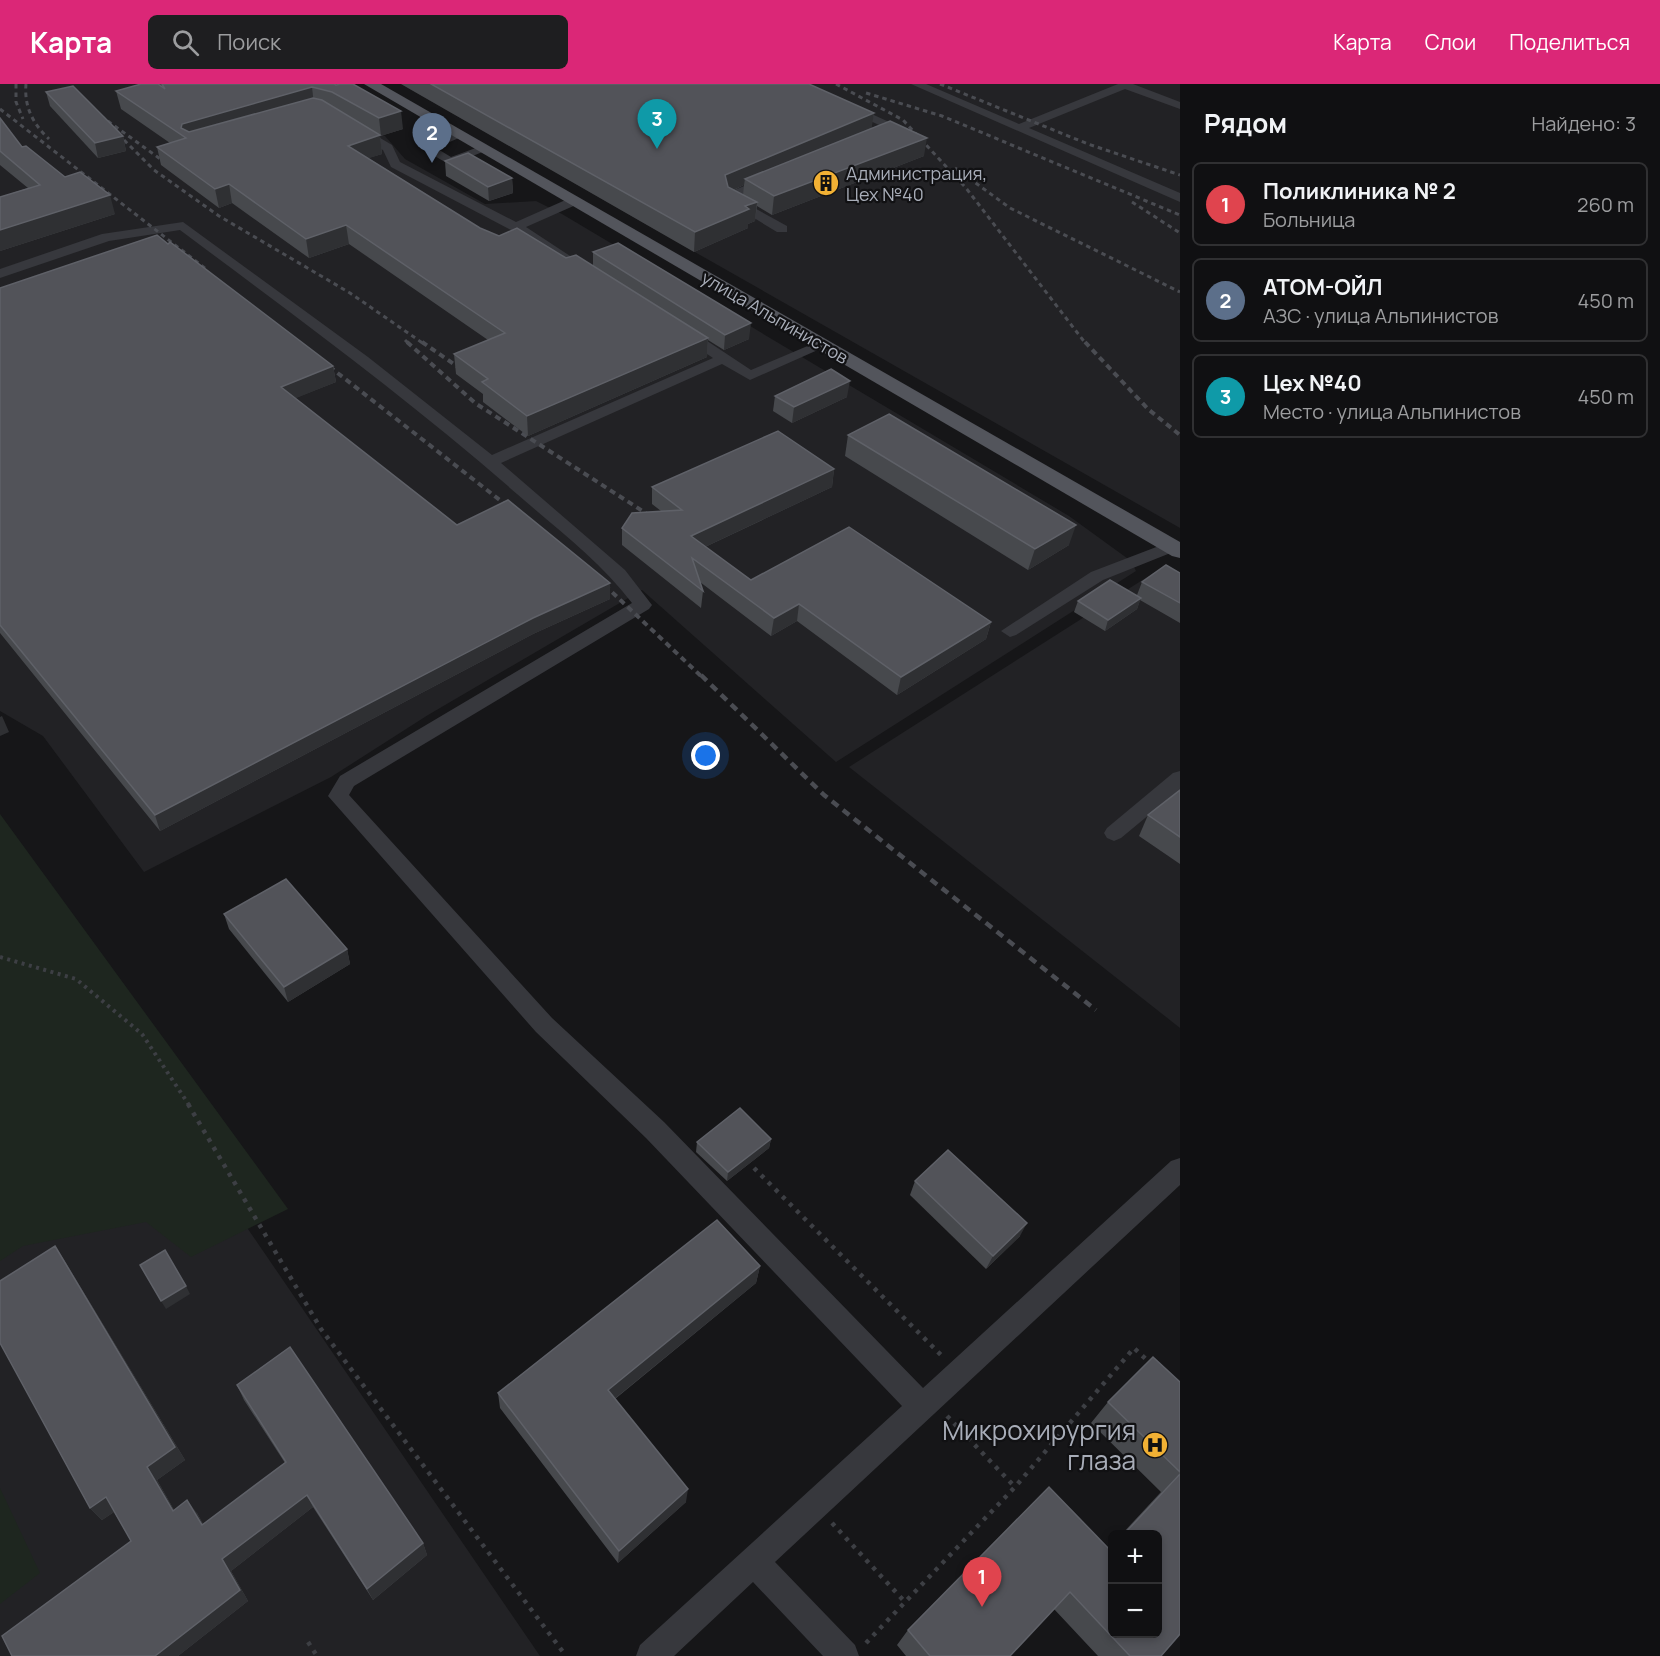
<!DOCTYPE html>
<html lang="ru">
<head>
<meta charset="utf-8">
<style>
	:root { --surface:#101012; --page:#1e1e20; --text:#f1f3f6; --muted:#9c9d9f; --line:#303032; --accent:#db2777 }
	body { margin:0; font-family:Manrope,sans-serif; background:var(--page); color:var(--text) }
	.controls { position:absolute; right:18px; bottom:18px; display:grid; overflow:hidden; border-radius:9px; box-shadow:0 3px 9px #0003 }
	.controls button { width:54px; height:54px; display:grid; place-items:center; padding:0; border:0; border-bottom:2px solid var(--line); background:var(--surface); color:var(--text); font:30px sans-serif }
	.you { position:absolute; left:706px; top:672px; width:21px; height:21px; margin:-15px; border:4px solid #fff; border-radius:50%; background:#1a73e8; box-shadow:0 0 0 9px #1a73e833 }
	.badge { display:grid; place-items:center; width:39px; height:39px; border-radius:50%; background:var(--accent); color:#fff; font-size:20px; font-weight:700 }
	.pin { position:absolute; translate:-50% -50px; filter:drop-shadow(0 2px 3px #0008) }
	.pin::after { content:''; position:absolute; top:32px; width:21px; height:18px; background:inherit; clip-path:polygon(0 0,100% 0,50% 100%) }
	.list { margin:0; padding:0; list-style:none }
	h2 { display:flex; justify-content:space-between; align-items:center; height:78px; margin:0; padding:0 24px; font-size:26px }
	h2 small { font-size:20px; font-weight:400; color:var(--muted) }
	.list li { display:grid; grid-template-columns:39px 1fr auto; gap:18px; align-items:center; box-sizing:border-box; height:84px; margin:0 12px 12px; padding:0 12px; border:2px solid var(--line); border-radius:9px }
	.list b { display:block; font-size:22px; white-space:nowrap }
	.list p { margin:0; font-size:20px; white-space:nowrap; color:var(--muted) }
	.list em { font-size:20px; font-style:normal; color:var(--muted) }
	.icon { flex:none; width:33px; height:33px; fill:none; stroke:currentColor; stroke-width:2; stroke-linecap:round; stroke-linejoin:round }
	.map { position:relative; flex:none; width:1180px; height:1572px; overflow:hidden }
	header { display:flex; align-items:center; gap:36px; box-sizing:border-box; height:84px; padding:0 30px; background:var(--accent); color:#fff }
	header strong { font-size:28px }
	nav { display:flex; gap:33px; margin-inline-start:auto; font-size:21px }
	.search { width:420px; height:54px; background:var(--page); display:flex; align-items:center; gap:15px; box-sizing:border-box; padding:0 21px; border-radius:9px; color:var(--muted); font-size:22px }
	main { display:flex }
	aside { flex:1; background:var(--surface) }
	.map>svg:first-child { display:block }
</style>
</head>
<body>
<header>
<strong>Карта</strong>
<div class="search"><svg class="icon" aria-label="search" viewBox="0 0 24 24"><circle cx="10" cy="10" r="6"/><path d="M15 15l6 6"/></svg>Поиск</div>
<nav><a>Карта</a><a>Слои</a><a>Поделиться</a></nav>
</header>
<main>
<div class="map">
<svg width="1180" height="1572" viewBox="0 0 1180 1572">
	<rect width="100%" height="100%" fill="#161618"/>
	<g fill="#222225">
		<path d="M 0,0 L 233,0 L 313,11 L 385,52 L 405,75 L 485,120 L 536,117 L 562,130 L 1069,432 L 1131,477 L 1136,487 L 836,678 L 642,506 L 428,631 L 331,693 L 144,788 L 43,652 L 0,627 Z"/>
		<path d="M 401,0 L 1180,0 L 1180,444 L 628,130 Z"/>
		<path d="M 1155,488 L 1180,503 L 1180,944 L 849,683 Z"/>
		<path d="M 114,949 L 540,1572 L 0,1572 L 0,1017 Z"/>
	</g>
	<g fill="#1e261f">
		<path d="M 0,730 L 288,1125 L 191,1173 L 146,1138 L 23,1162 L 0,1177 Z"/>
		<path d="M 0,1404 L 40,1489 L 0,1520 Z"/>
	</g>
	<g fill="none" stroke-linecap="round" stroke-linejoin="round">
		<path stroke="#3d3f44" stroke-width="4" stroke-dasharray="3 4.5" stroke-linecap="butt" d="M 0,873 L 76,895 L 142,950 L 189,1021"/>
		<g stroke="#3d3f44" stroke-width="4.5" stroke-dasharray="4 6" stroke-linecap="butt">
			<path d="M 188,1020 L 321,1245 L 566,1572"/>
			<path d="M 754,1084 L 942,1272"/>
			<path d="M 947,1332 L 1015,1403"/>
			<path d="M 832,1439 L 905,1518"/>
			<path d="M 308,1558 L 317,1572"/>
			<path d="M 866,1559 L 1015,1403 L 1134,1264 L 1151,1280"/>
		</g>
		<g fill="#37383d" fill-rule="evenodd">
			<path d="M 791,0 L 806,0 L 887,37 L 894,47 L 875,59 L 867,59 L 867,53 L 881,46 L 879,41 Z"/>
			<path d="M 911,0 L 926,0 L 1019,40 L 1118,0 L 1133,0 L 1180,18 L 1180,25 L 1125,5 L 1029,44 L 1180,109 L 1180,118 Z"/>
			<path d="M 352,42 L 360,42 L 392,61 L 400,78 L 516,138 L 570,114 L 578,114 L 578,120 L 526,143 L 596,189 L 589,193 L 584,192 L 511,146 L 391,83 L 383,66 L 352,48 Z"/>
			<path d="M 457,46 L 463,50 L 461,53 L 436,64 L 451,73 L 484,61 L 490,65 L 450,81 L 421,64 Z"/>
			<path d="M 769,92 L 775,96 L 773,99 L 738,115 L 787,142 L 787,148 L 777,148 L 726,117 L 727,109 Z"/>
			<path d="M 183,138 L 368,273 L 492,371 L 713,274 L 679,251 L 679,245 L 689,245 L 751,286 L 817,258 L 822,257 L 829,261 L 750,296 L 722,280 L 501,379 L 625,486 L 652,521 L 649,525 L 354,702 L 349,711 L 552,934 L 664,1038 L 923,1304 L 1171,1077 L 1180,1074 L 1180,1101 L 775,1478 L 855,1561 L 859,1572 L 823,1572 L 753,1498 L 674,1572 L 636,1572 L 640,1561 L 902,1322 L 646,1054 L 536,948 L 328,712 L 340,692 L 632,519 C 600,477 557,445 517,410 C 410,316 295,232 180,146 L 109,157 L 0,194 L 0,185 L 102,150 Z"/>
			<path d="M 1172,457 L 1180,461 L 1178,466 L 1103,496 L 1016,551 L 1010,553 L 1001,547 L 1091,488 Z"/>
			<path d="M 1180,687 L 1180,705 L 1121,754 L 1114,757 L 1107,754 L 1104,749 L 1107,744 L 1173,689 Z"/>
		</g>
		<path fill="#53555c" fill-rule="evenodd" d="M 364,0 L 381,0 L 1180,458 L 1180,474 L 1172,472 Z"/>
		<g stroke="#4a4c52" stroke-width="3" stroke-dasharray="4.5 4" stroke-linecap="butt">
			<path d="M 16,0 L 16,18 L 23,35"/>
			<path d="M 26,0 C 24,23 33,40 49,55"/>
			<path d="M 836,0 L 903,36 L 966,104 L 1086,260"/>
			<path d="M 940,0 L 1088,60 L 1180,91"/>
			<path d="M 866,9 L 942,32 L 1180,131"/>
			<path d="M 0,25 L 206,185"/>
			<path d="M 94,27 L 163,77"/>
			<path d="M 112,44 L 154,86 L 219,132 L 350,209 L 424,260"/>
			<path d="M 955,84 L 1010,124 L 1180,208"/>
			<path d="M 1132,118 L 1180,149"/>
			<path d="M 405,256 L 409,260"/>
		</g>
		<g stroke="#4a4c52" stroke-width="4" stroke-dasharray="6 4.5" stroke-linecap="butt">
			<path d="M 407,258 L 475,319 L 658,437"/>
			<path d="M 422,258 L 458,283"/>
			<path d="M 1085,258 L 1148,325 L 1180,351"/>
			<path d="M 321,276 L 515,428"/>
			<path d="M 597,494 L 702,593"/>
		</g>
		<path stroke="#4a4c52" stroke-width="4.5" stroke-dasharray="8 6" stroke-linecap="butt" d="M 701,591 L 824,711 L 1096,926"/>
	</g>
	<g fill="#47494d" fill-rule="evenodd">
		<path d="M 141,0 L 334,0 L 403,45 L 380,52 L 382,70 L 368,74 L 480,144 L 499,152 L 566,174 L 593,182 L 593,168 L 749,255 L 724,266 L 708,256 L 707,273 L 528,352 L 483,318 L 483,310 L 456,290 L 454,270 L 488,256 L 349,160 L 309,174 L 232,119 L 219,124 L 161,81 L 157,63 L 170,59 L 121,25 L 116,7 Z"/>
		<path d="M 401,0 L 809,0 L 874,29 L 871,44 L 924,72 L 772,131 L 757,122 L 755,137 L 748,140 L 748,144 L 694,168 ZM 744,101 L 743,111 L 734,106 Z"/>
		<path d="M 46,8 L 123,52 L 126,67 L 98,74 L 50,22 Z"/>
		<path d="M 0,34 L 22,63 L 115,130 L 0,167 L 0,113 L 28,104 L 0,81 Z"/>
		<path d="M 445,77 L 512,94 L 513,109 L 489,117 L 446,92 Z"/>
		<path d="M 0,204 L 333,282 L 336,298 L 295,314 L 457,441 L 610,515 L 533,550 L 160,747 L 0,549 Z"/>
		<path d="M 775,312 L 847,313 L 792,339 L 773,327 Z"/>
		<path d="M 848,351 L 1069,461 L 1028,486 L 845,372 Z"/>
		<path d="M 834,385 L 832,403 L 705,463 L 751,496 L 991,538 L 986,555 L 897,611 L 797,537 L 771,552 L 700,498 L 703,507 L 701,524 L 622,461 L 622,444 L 661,427 L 652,420 L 652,403 Z"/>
		<path d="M 1180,489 L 1180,539 L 1140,516 L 1137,525 L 1105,547 L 1074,528 L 1078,517 L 1137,511 L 1142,498 Z"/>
		<path d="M 1180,706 L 1180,780 L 1139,752 L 1148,731 Z"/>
		<path d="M 224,830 L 347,865 L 350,880 L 288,918 L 229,845 Z"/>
		<path d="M 771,1055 L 769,1064 L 727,1097 L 696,1068 L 697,1058 Z"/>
		<path d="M 915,1097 L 1020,1152 L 986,1185 L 910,1111 Z"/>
		<path d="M 55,1162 L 66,1179 L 185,1376 L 157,1396 L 174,1426 L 197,1429 L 203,1440 L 285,1379 L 244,1316 L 237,1301 L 423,1459 L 427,1471 L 373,1516 L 313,1423 L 231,1487 L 248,1517 L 178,1572 L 12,1572 L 131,1457 L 114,1428 L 102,1436 L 90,1424 Z"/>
		<path d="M 760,1182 L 756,1199 L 615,1315 L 686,1418 L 618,1479 L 500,1324 L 498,1309 Z"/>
		<path d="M 1180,1298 L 1180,1550 L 1161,1572 L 1098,1572 L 1054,1525 L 1010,1572 L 906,1572 L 897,1561 L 908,1546 L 1109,1465 L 1113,1461 L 1113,1550 L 1158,1450 L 1122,1450 L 1161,1408 L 1091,1339 L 1108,1318 Z"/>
	</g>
	<g fill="#2f3033">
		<path d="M 312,3 L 314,21 L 186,54 L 181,44 L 182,40 Z"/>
		<path d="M 401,27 L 403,45 L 381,52 L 379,34 Z"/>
		<path d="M 874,29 L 871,48 L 745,95 L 744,101 L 724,110 L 725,91 Z"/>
		<path d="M 380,51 L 382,70 L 351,80 L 348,62 Z"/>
		<path d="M 123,52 L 126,67 L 98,74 L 95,59 Z"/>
		<path d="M 927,54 L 924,72 L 772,131 L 774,112 Z"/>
		<path d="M 512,94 L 513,109 L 489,117 L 488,103 Z"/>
		<path d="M 229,100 L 232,119 L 219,124 L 215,105 Z"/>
		<path d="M 110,111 L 115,130 L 0,167 L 0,146 Z"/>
		<path d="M 757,118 L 755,137 L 748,140 L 748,144 L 694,168 L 695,148 L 745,122 Z"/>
		<path d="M 346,141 L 349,160 L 309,174 L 306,155 Z"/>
		<path d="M 751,239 L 749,255 L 724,266 L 725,251 Z"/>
		<path d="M 708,254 L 707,273 L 528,352 L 527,332 Z"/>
		<path d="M 333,282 L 336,298 L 284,319 L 281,303 Z"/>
		<path d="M 850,297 L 847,313 L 792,339 L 794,323 Z"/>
		<path d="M 834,385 L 832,403 L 690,470 L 691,452 Z"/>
		<path d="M 1076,441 L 1069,461 L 1028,486 L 1035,465 Z"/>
		<path d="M 610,499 L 610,515 L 533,550 L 160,747 L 155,731 L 533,534 Z"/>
		<path d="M 1141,514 L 1137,525 L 1105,547 L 1108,536 Z"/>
		<path d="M 799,520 L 797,537 L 771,552 L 774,534 Z"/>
		<path d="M 991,538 L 986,555 L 897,611 L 901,593 Z"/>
		<path d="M 2,632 L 9,648 L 0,652 L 0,633 Z"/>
		<path d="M 347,865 L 350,880 L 288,918 L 284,903 Z"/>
		<path d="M 771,1055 L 769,1064 L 727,1097 L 728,1088 Z"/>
		<path d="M 1027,1139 L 1020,1152 L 986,1185 L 993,1172 Z"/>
		<path d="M 55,1162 L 66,1179 L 185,1376 L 157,1396 L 182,1440 L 173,1427 L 147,1383 Z"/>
		<path d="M 760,1182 L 756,1199 L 607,1321 L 608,1306 Z"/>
		<path d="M 186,1202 L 190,1210 L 166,1225 L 161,1217 Z"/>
		<path d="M 688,1405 L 686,1418 L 618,1479 L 619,1467 Z"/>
		<path d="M 307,1411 L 313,1423 L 231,1487 L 248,1517 L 178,1572 L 155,1572 L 222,1475 Z"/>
		<path d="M 106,1413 L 117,1426 L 102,1436 L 90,1424 Z"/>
		<path d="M 187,1416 L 197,1429 L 211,1454 L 202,1441 Z"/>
		<path d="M 423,1459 L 427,1471 L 373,1516 L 367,1505 Z"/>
	</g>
	<g fill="#525359" stroke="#5f6168" stroke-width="1.5">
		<path d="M 141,0 L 158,0 L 165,5 L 162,0 L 334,0 L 336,1 L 340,0 L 353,0 L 401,27 L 379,34 L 332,8 L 312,3 L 182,40 L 181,44 L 189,48 L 313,14 L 322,16 L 380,51 L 348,62 L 480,144 L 499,152 L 517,144 L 566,174 L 576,171 L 708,254 L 527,332 L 482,298 L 488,295 L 454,270 L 505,249 L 346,141 L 306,155 L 229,100 L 215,105 L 157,63 L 186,54 L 116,7 Z"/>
		<path d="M 431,0 L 809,0 L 874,29 L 725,91 L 728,103 L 757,118 L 745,122 L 749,125 L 695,148 Z"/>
		<path d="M 73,2 L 123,52 L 95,59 L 46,8 Z"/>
		<path d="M 0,34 L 22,63 L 26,62 L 65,93 L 80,88 L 110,111 L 0,146 L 0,113 L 40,101 L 0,67 Z"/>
		<path d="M 890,37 L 927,54 L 774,112 L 745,95 Z"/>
		<path d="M 468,69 L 512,94 L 488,103 L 445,77 Z"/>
		<path d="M 157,151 L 168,160 L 170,158 L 333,282 L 281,303 L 457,441 L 508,416 L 610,499 L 533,534 L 155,731 L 0,541 L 0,204 Z"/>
		<path d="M 618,159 L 751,239 L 725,251 L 593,168 Z"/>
		<path d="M 831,285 L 850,297 L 794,323 L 775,312 Z"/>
		<path d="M 889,330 L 1076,441 L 1035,465 L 848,351 Z"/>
		<path d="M 778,347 L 834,385 L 691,452 L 751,496 L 849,443 L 991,538 L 901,593 L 799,520 L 774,534 L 692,474 L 703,507 L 622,444 L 632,429 L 682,426 L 652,403 Z"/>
		<path d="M 1166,481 L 1180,489 L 1180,519 L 1142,498 Z"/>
		<path d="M 1110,496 L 1141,514 L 1108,536 L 1078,517 Z"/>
		<path d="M 1180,706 L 1180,753 L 1148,731 Z"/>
		<path d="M 286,795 L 347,865 L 284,903 L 224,830 Z"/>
		<path d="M 740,1024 L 771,1055 L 728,1088 L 697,1058 Z"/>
		<path d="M 948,1066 L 1027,1139 L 993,1172 L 915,1097 Z"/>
		<path d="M 717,1136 L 760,1182 L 608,1306 L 688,1405 L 619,1467 L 498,1309 Z"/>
		<path d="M 55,1162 L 175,1363 L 147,1383 L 173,1427 L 187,1416 L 202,1441 L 286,1378 L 237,1301 L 290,1263 L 423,1459 L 367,1505 L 307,1411 L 222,1475 L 240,1506 L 155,1572 L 12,1572 L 2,1552 L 131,1457 L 106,1413 L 90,1424 L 0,1259 L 0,1197 Z"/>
		<path d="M 165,1166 L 186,1202 L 161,1217 L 140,1181 Z"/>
		<path d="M 1153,1273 L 1180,1298 L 1180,1388 L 1108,1318 Z"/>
		<path d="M 1180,1390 L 1180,1550 L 1161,1572 L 1130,1572 L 1070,1508 L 1010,1572 L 930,1572 L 908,1546 L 1049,1403 L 1110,1466 L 1113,1463 L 1113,1550 L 1158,1550 L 1158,1450 L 1124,1450 Z"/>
	</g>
	<defs>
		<g id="building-disc" transform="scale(1.35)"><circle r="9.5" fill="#f2b134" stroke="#111113"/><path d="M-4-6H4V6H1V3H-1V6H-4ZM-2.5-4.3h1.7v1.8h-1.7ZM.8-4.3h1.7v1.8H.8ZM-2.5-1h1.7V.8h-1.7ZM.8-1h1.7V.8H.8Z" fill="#111"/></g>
		<g id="hospital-disc" transform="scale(1.35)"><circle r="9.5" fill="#f2b134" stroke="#111113"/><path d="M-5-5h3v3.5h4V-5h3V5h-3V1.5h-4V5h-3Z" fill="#111"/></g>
	</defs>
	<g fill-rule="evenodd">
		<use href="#building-disc" x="826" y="99"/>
		<use href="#hospital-disc" x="1155" y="1361"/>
	</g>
	<g text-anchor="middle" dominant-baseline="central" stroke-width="4.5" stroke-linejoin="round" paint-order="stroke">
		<g font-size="18" fill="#a8adb8" stroke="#111113" text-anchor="start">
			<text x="846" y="89">Администрация,<tspan x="846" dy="21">Цех №40</tspan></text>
		</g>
		<g font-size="18" fill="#a8adb8" stroke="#111113">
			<text transform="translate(775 233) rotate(30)">улица Альпинистов</text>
		</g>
		<g font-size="26" fill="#a8adb8" stroke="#111113" text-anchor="end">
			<text x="1136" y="1346">Микрохирургия<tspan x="1136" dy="30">глаза</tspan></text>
		</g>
	</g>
</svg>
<div class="controls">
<button>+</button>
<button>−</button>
</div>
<div class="you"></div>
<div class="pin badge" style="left:982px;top:1523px;background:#e0444e">1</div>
<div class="pin badge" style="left:432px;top:79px;background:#5c6f8a">2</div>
<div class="pin badge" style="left:657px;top:65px;background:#0f9aa8">3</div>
</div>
<aside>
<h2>Рядом<small>Найдено: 3</small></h2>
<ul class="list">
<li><span class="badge" style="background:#e0444e">1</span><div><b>Поликлиника № 2</b><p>Больница</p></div><em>260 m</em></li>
<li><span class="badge" style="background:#5c6f8a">2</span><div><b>АТОМ-ОЙЛ</b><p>АЗС · улица Альпинистов</p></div><em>450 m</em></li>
<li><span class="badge" style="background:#0f9aa8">3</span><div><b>Цех №40</b><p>Место · улица Альпинистов</p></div><em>450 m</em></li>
</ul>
</aside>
</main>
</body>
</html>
